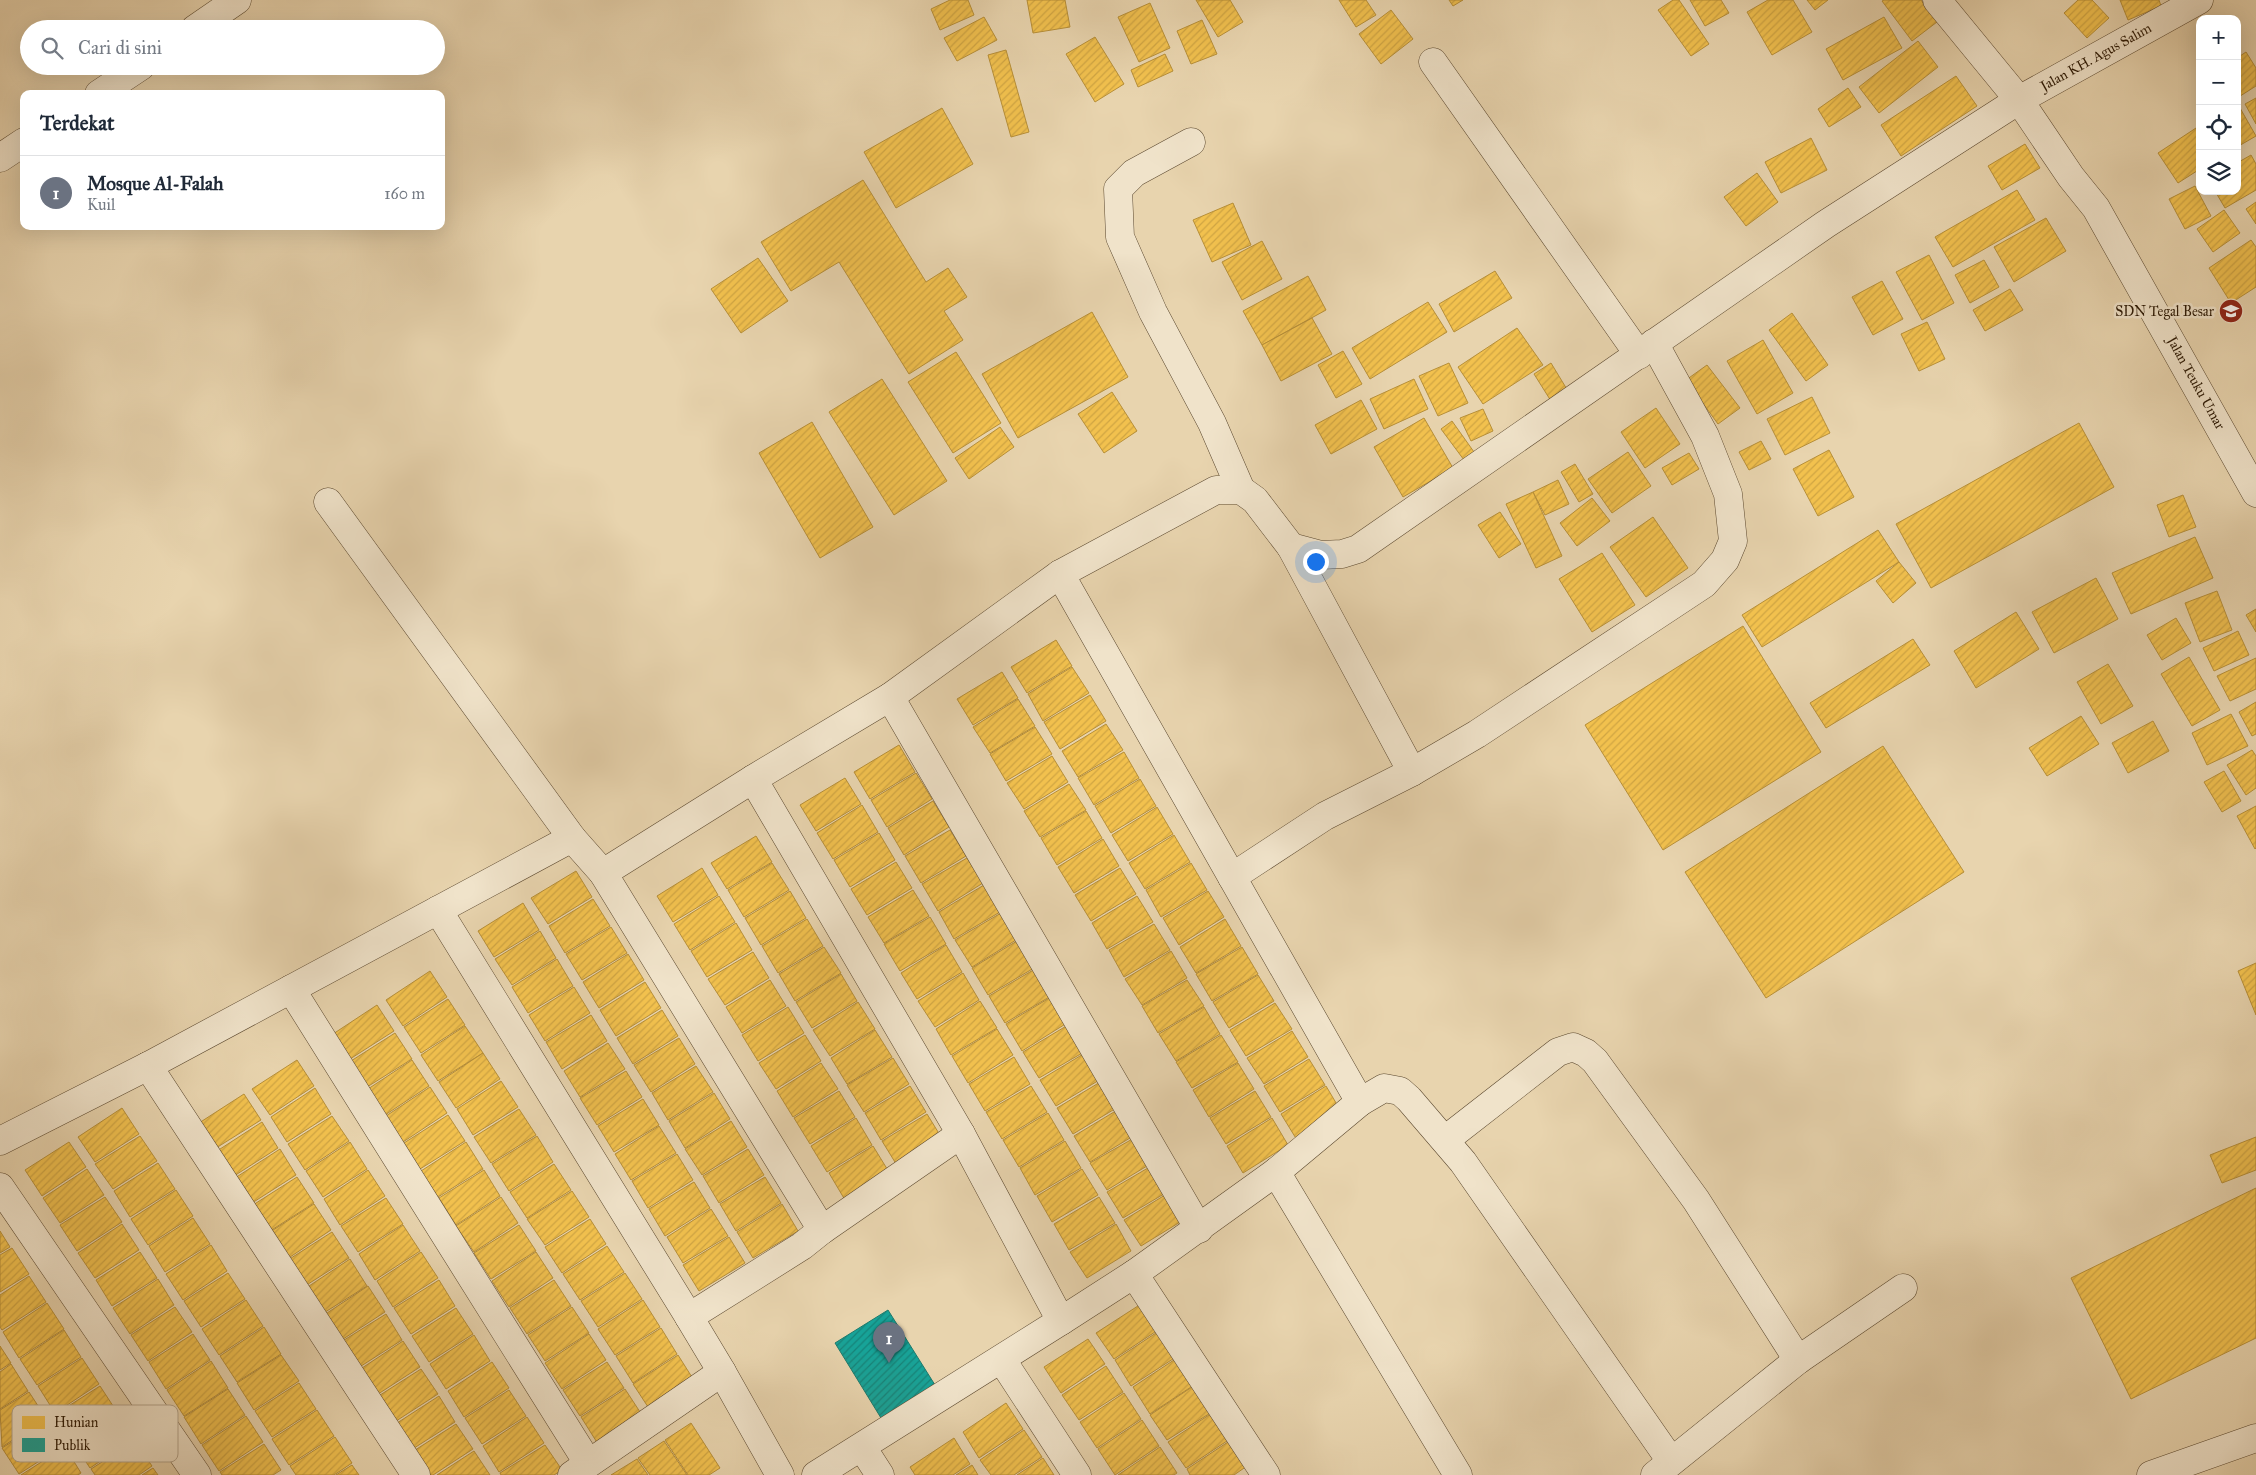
<!DOCTYPE html>
<html lang="id">
<head>
<meta charset="utf-8">
<style>
	:root { --surface:#fff; --page:#f6f6f7; --text:#1f2937; --muted:#747a83; --line:#e0e1e3; --accent:#d93025 }
	body { margin:0; font-family:"IM FELL Great Primer",serif; background:var(--page); color:var(--text) }
	.controls { position:absolute; right:15px; top:15px; display:grid; overflow:hidden; border-radius:10px; box-shadow:0 5px 20px #0002 }
	.controls button { width:45px; height:45px; display:grid; place-items:center; padding:0; border:0; border-bottom:1px solid var(--line); background:var(--surface); color:var(--text); font:25px sans-serif }
	.you { position:absolute; left:1315px; top:561px; width:18px; height:18px; margin:-12px; border:4px solid #fff; border-radius:50%; background:#1a73e8; box-shadow:0 0 0 8px #1a73e833 }
	.badge { display:grid; place-items:center; width:32px; height:32px; border-radius:50%; background:var(--accent); color:#fff; font-size:16px; font-weight:700 }
	.pin { position:absolute; translate:-50% -41px; filter:drop-shadow(0 1px 2px #0008) }
	.pin::after { content:''; position:absolute; top:26px; width:18px; height:15px; background:inherit; clip-path:polygon(0 0,100% 0,50% 100%) }
	.list { margin:0; padding:0; list-style:none }
	h2 { display:flex; justify-content:space-between; align-items:center; height:65px; margin:0; padding:0 20px; font-size:21px }
	h2 small { font-size:16px; font-weight:400; color:var(--muted) }
	.list li { display:grid; grid-template-columns:32px 1fr auto; gap:15px; align-items:center; box-sizing:border-box; height:75px; padding:0 20px; border-top:1px solid var(--line) }
	.list b { display:block; font-size:19px; white-space:nowrap }
	.list p { margin:0; font-size:16px; white-space:nowrap; color:var(--muted) }
	.list em { font-size:16px; font-style:normal; color:var(--muted) }
	.icon { flex:none; width:28px; height:28px; fill:none; stroke:currentColor; stroke-width:2; stroke-linecap:round; stroke-linejoin:round }
	.map { position:relative; flex:none; width:2256px; height:1475px; overflow:hidden }
	.search { position:absolute; background:var(--surface); box-shadow:0 5px 20px #0002; left:20px; top:20px; width:425px; height:55px; display:flex; align-items:center; gap:12px; box-sizing:border-box; padding:0 18px; border-radius:28px; color:var(--muted); font-size:19px }
	.panel { position:absolute; background:var(--surface); box-shadow:0 5px 20px #0002; left:20px; top:90px; width:425px; height:140px; border-radius:10px }
	.map>svg:first-child { display:block }
</style>
</head>
<body>
<div class="map">
<svg width="2256" height="1475" viewBox="0 0 2256 1475">
	<defs>
		<pattern id="homes-hatch" width="6" height="6" patternUnits="userSpaceOnUse" patternTransform="scale(1.25)"><rect width="6" height="6" fill="#f2c14e"/><path d="M-1 1l2-2M0 6l6-6M5 7l2-2" fill="none" stroke="#d0a543"/></pattern>
		<pattern id="public-hatch" width="6" height="6" patternUnits="userSpaceOnUse" patternTransform="scale(1.25)"><rect width="6" height="6" fill="#17a398"/><path d="M-1 1l2-2M0 6l6-6M5 7l2-2" fill="none" stroke="#15847a"/></pattern>
	</defs>
	<rect width="100%" height="100%" fill="#e8d4ae"/>
	<filter id="stains"><feTurbulence type="fractalNoise" baseFrequency=".004" numOctaves="4"/><feColorMatrix values="0 0 0 0 .2 0 0 0 0 .09 0 0 0 0 .02 0 0 0 .5 -.17"/></filter>
	<radialGradient id="worn" r=".72"><stop offset=".6" stop-color="#630" stop-opacity="0"/><stop offset="1" stop-color="#630" stop-opacity=".3"/></radialGradient>
	<g fill="url(#homes-hatch)" stroke="#b78f38">
		<path d="M 950,0 L 968,0 L 974,15 L 940,30 L 931,9 Z"/>
		<path d="M 1027,0 L 1065,0 L 1070,27 L 1033,33 Z"/>
		<path d="M 1196,0 L 1230,0 L 1243,22 L 1218,37 Z"/>
		<path d="M 1339,0 L 1366,0 L 1376,15 L 1356,27 Z"/>
		<path d="M 1449,0 L 1463,0 L 1453,6 Z"/>
		<path d="M 1673,0 L 1679,0 L 1709,44 L 1691,56 L 1658,10 Z"/>
		<path d="M 1690,0 L 1721,0 L 1729,13 L 1705,26 Z"/>
		<path d="M 1768,0 L 1793,0 L 1812,32 L 1772,55 L 1747,12 Z"/>
		<path d="M 1807,0 L 1828,0 L 1815,10 Z"/>
		<path d="M 1884,0 L 1921,0 L 1937,22 L 1912,41 L 1882,1 Z"/>
		<path d="M 2078,0 L 2092,0 L 2109,18 L 2087,38 L 2064,13 Z"/>
		<path d="M 2120,0 L 2159,0 L 2161,6 L 2128,20 Z"/>
		<path d="M 1150,3 L 1170,48 L 1139,62 L 1118,17 Z"/>
		<path d="M 1391,10 L 1413,39 L 1381,64 L 1359,34 Z"/>
		<path d="M 984,17 L 997,40 L 957,61 L 944,38 Z"/>
		<path d="M 1884,17 L 1902,48 L 1843,80 L 1826,49 Z"/>
		<path d="M 1202,20 L 1217,54 L 1191,64 L 1177,31 Z"/>
		<path d="M 1095,37 L 1124,84 L 1095,102 L 1066,54 Z"/>
		<path d="M 1918,41 L 1938,67 L 1879,113 L 1859,87 Z"/>
		<path d="M 1006,50 L 1029,132 L 1011,137 L 988,55 Z"/>
		<path d="M 2246,52 L 2256,68 L 2256,86 L 2237,98 L 2237,58 Z"/>
		<path d="M 1165,54 L 1173,71 L 1138,87 L 1131,70 Z"/>
		<path d="M 1956,76 L 1977,106 L 1901,156 L 1881,125 Z"/>
		<path d="M 1848,88 L 1861,107 L 1829,127 L 1818,109 Z"/>
		<path d="M 2256,98 L 2256,124 L 2245,104 Z"/>
		<path d="M 942,108 L 973,164 L 896,208 L 864,152 Z"/>
		<path d="M 2240,108 L 2256,136 L 2237,147 L 2237,109 Z"/>
		<path d="M 2196,128 L 2200,133 L 2200,169 L 2178,183 L 2158,153 Z"/>
		<path d="M 1811,138 L 1827,170 L 1781,193 L 1765,162 Z"/>
		<path d="M 2025,144 L 2040,168 L 2002,190 L 1988,166 Z"/>
		<path d="M 2251,155 L 2256,164 L 2256,190 L 2225,208 L 2215,191 L 2237,191 L 2237,163 Z"/>
		<path d="M 1757,173 L 1778,202 L 1746,226 L 1724,197 Z"/>
		<path d="M 863,180 L 926,282 L 948,268 L 967,297 L 944,311 L 963,340 L 909,374 L 839,262 L 791,291 L 761,242 Z"/>
		<path d="M 2195,186 L 2211,216 L 2185,229 L 2169,199 Z"/>
		<path d="M 2017,190 L 2035,220 L 1953,267 L 1935,237 Z"/>
		<path d="M 2256,202 L 2256,224 L 2246,209 Z"/>
		<path d="M 1233,203 L 1251,245 L 1212,262 L 1193,220 Z"/>
		<path d="M 2224,210 L 2240,233 L 2213,252 L 2197,229 Z"/>
		<path d="M 2046,218 L 2066,251 L 2014,282 L 1994,247 Z"/>
		<path d="M 2251,240 L 2256,247 L 2256,287 L 2231,303 L 2209,268 Z"/>
		<path d="M 1262,241 L 1282,279 L 1242,300 L 1222,262 Z"/>
		<path d="M 1929,255 L 1954,303 L 1922,320 L 1896,272 Z"/>
		<path d="M 758,258 L 788,301 L 741,333 L 711,289 Z"/>
		<path d="M 1984,260 L 1999,287 L 1970,303 L 1955,275 Z"/>
		<path d="M 1495,271 L 1512,298 L 1454,332 L 1439,304 Z"/>
		<path d="M 1308,276 L 1326,310 L 1262,345 L 1243,311 Z"/>
		<path d="M 1882,281 L 1903,319 L 1873,335 L 1852,297 Z"/>
		<path d="M 2010,289 L 2023,310 L 1985,331 L 1973,310 Z"/>
		<path d="M 1428,302 L 1447,332 L 1370,379 L 1352,348 Z"/>
		<path d="M 1092,312 L 1128,377 L 1018,438 L 982,374 Z"/>
		<path d="M 1792,313 L 1828,365 L 1806,381 L 1769,330 Z"/>
		<path d="M 1312,318 L 1332,354 L 1281,381 L 1262,345 Z"/>
		<path d="M 1927,322 L 1945,359 L 1919,371 L 1901,334 Z"/>
		<path d="M 1517,328 L 1543,365 L 1483,404 L 1458,367 Z"/>
		<path d="M 1763,340 L 1793,393 L 1757,414 L 1727,361 Z"/>
		<path d="M 1343,351 L 1362,384 L 1336,398 L 1318,365 Z"/>
		<path d="M 956,352 L 1001,423 L 953,453 L 908,382 Z"/>
		<path d="M 1449,363 L 1468,403 L 1438,416 L 1419,376 Z"/>
		<path d="M 1551,363 L 1568,391 L 1551,401 L 1534,374 Z"/>
		<path d="M 1707,365 L 1740,408 L 1718,424 L 1686,380 Z"/>
		<path d="M 882,379 L 947,481 L 894,515 L 829,412 Z"/>
		<path d="M 1414,379 L 1428,409 L 1384,429 L 1370,399 Z"/>
		<path d="M 1112,392 L 1137,431 L 1104,453 L 1078,414 Z"/>
		<path d="M 1812,397 L 1830,433 L 1785,455 L 1767,419 Z"/>
		<path d="M 1361,400 L 1377,429 L 1331,454 L 1315,425 Z"/>
		<path d="M 1656,408 L 1680,444 L 1645,468 L 1621,432 Z"/>
		<path d="M 1483,409 L 1493,431 L 1471,441 L 1460,418 Z"/>
		<path d="M 1424,418 L 1453,468 L 1403,497 L 1374,447 Z"/>
		<path d="M 1452,421 L 1474,452 L 1464,460 L 1441,429 Z"/>
		<path d="M 812,422 L 873,527 L 820,558 L 759,453 Z"/>
		<path d="M 2079,423 L 2114,487 L 1931,588 L 1896,524 Z"/>
		<path d="M 1000,427 L 1014,447 L 969,479 L 955,458 Z"/>
		<path d="M 1761,441 L 1771,459 L 1749,470 L 1739,452 Z"/>
		<path d="M 1829,450 L 1854,497 L 1818,516 L 1793,469 Z"/>
		<path d="M 1628,452 L 1651,486 L 1612,513 L 1588,479 Z"/>
		<path d="M 1689,453 L 1699,469 L 1672,485 L 1662,468 Z"/>
		<path d="M 1575,464 L 1593,494 L 1579,502 L 1561,472 Z"/>
		<path d="M 1558,480 L 1569,504 L 1545,515 L 1533,492 Z"/>
		<path d="M 1533,492 L 1562,556 L 1536,568 L 1506,504 Z"/>
		<path d="M 2183,495 L 2196,527 L 2169,537 L 2157,505 Z"/>
		<path d="M 1592,498 L 1610,521 L 1577,546 L 1560,523 Z"/>
		<path d="M 1500,512 L 1521,544 L 1499,558 L 1478,525 Z"/>
		<path d="M 1653,517 L 1688,568 L 1646,597 L 1610,547 Z"/>
		<path d="M 1878,530 L 1899,562 L 1762,647 L 1742,615 Z"/>
		<path d="M 2195,537 L 2213,578 L 2131,614 L 2112,573 Z"/>
		<path d="M 1602,553 L 1635,605 L 1592,632 L 1559,579 Z"/>
		<path d="M 1899,562 L 1916,583 L 1893,603 L 1876,581 Z"/>
		<path d="M 2096,578 L 2118,619 L 2054,653 L 2032,612 Z"/>
		<path d="M 2217,591 L 2232,630 L 2200,642 L 2185,603 Z"/>
		<path d="M 2256,609 L 2256,632 L 2246,615 Z"/>
		<path d="M 2016,612 L 2039,649 L 1976,688 L 1954,651 Z"/>
		<path d="M 2176,618 L 2191,643 L 2162,660 L 2147,635 Z"/>
		<path d="M 1743,626 L 1821,752 L 1663,850 L 1585,725 Z"/>
		<path d="M 2238,631 L 2249,655 L 2214,671 L 2203,648 Z"/>
		<path d="M 1913,639 L 1930,665 L 1826,728 L 1810,703 Z"/>
		<path d="M 1056,640 L 1072,666 L 1027,693 L 1011,667 Z"/>
		<path d="M 2189,657 L 2220,710 L 2192,726 L 2161,674 Z"/>
		<path d="M 2256,658 L 2256,689 L 2230,701 L 2217,676 Z"/>
		<path d="M 2108,664 L 2133,706 L 2101,724 L 2077,682 Z"/>
		<path d="M 1072,667 L 1089,693 L 1043,721 L 1028,694 Z"/>
		<path d="M 1002,672 L 1018,698 L 973,725 L 957,699 Z"/>
		<path d="M 1090,695 L 1106,721 L 1060,749 L 1044,722 Z"/>
		<path d="M 1018,699 L 1035,726 L 990,753 L 973,727 Z"/>
		<path d="M 2256,702 L 2256,734 L 2252,736 L 2239,712 Z"/>
		<path d="M 2231,714 L 2248,746 L 2207,765 L 2192,733 Z"/>
		<path d="M 2081,716 L 2099,744 L 2047,776 L 2029,748 Z"/>
		<path d="M 2153,721 L 2169,751 L 2128,773 L 2112,743 Z"/>
		<path d="M 1106,724 L 1123,750 L 1078,777 L 1062,751 Z"/>
		<path d="M 1035,727 L 1052,754 L 1006,781 L 990,754 Z"/>
		<path d="M 899,745 L 915,772 L 870,799 L 854,772 Z"/>
		<path d="M 1883,746 L 1964,872 L 1766,998 L 1685,872 Z"/>
		<path d="M 2252,750 L 2256,756 L 2256,788 L 2246,795 L 2227,765 Z"/>
		<path d="M 1124,752 L 1139,778 L 1094,805 L 1078,778 Z"/>
		<path d="M 1052,756 L 1068,782 L 1024,809 L 1007,783 Z"/>
		<path d="M 2224,771 L 2241,801 L 2222,812 L 2204,782 Z"/>
		<path d="M 916,773 L 932,799 L 887,827 L 871,800 Z"/>
		<path d="M 845,778 L 861,804 L 816,831 L 800,805 Z"/>
		<path d="M 1140,779 L 1156,806 L 1111,833 L 1095,806 Z"/>
		<path d="M 1069,784 L 1086,810 L 1040,837 L 1024,811 Z"/>
		<path d="M 933,801 L 949,827 L 904,855 L 888,828 Z"/>
		<path d="M 862,805 L 878,832 L 833,859 L 817,833 Z"/>
		<path d="M 2256,806 L 2256,848 L 2255,849 L 2237,816 Z"/>
		<path d="M 1157,807 L 1173,834 L 1128,861 L 1112,835 Z"/>
		<path d="M 1086,811 L 1102,838 L 1057,865 L 1041,838 Z"/>
		<path d="M 950,830 L 966,856 L 921,883 L 905,856 Z"/>
		<path d="M 879,833 L 895,860 L 850,887 L 834,860 Z"/>
		<path d="M 1174,835 L 1190,862 L 1145,889 L 1129,863 Z"/>
		<path d="M 756,836 L 772,862 L 727,889 L 711,863 Z"/>
		<path d="M 1103,839 L 1119,866 L 1074,893 L 1058,867 Z"/>
		<path d="M 967,858 L 983,883 L 938,911 L 922,884 Z"/>
		<path d="M 896,862 L 912,888 L 867,915 L 851,889 Z"/>
		<path d="M 772,863 L 789,890 L 744,917 L 728,890 Z"/>
		<path d="M 1191,863 L 1207,890 L 1161,917 L 1146,890 Z"/>
		<path d="M 702,868 L 718,895 L 673,922 L 657,896 Z"/>
		<path d="M 1120,868 L 1136,894 L 1091,921 L 1075,895 Z"/>
		<path d="M 576,871 L 592,897 L 548,924 L 531,898 Z"/>
		<path d="M 984,885 L 1000,912 L 954,939 L 939,912 Z"/>
		<path d="M 913,890 L 929,916 L 884,943 L 868,917 Z"/>
		<path d="M 790,891 L 806,918 L 761,945 L 745,918 Z"/>
		<path d="M 1208,891 L 1224,917 L 1179,945 L 1163,918 Z"/>
		<path d="M 719,896 L 735,922 L 690,950 L 674,924 Z"/>
		<path d="M 1137,896 L 1153,922 L 1107,949 L 1092,923 Z"/>
		<path d="M 593,899 L 610,926 L 565,953 L 549,926 Z"/>
		<path d="M 523,903 L 539,930 L 494,957 L 478,931 Z"/>
		<path d="M 1001,913 L 1016,940 L 972,967 L 955,940 Z"/>
		<path d="M 930,917 L 946,944 L 900,971 L 884,944 Z"/>
		<path d="M 807,919 L 823,946 L 778,973 L 762,946 Z"/>
		<path d="M 1225,919 L 1241,946 L 1196,973 L 1180,947 Z"/>
		<path d="M 736,923 L 752,950 L 707,977 L 691,951 Z"/>
		<path d="M 1154,924 L 1170,950 L 1124,977 L 1109,950 Z"/>
		<path d="M 611,927 L 627,953 L 582,980 L 566,954 Z"/>
		<path d="M 540,931 L 556,958 L 512,985 L 495,959 Z"/>
		<path d="M 1017,941 L 1034,968 L 988,995 L 972,968 Z"/>
		<path d="M 946,945 L 962,972 L 917,999 L 901,973 Z"/>
		<path d="M 824,947 L 841,973 L 795,1001 L 779,974 Z"/>
		<path d="M 1242,947 L 1258,974 L 1212,1001 L 1196,974 Z"/>
		<path d="M 1171,951 L 1187,978 L 1142,1005 L 1125,979 Z"/>
		<path d="M 753,952 L 769,978 L 725,1005 L 708,979 Z"/>
		<path d="M 628,954 L 644,980 L 599,1008 L 583,982 Z"/>
		<path d="M 557,959 L 573,986 L 528,1013 L 512,987 Z"/>
		<path d="M 2256,963 L 2256,1015 L 2238,971 Z"/>
		<path d="M 1035,969 L 1051,996 L 1005,1023 L 989,996 Z"/>
		<path d="M 430,971 L 447,997 L 403,1026 L 386,1000 Z"/>
		<path d="M 963,973 L 979,1000 L 935,1027 L 918,1001 Z"/>
		<path d="M 841,974 L 857,1001 L 812,1028 L 796,1002 Z"/>
		<path d="M 1258,975 L 1274,1001 L 1229,1028 L 1213,1002 Z"/>
		<path d="M 770,980 L 786,1006 L 742,1033 L 726,1007 Z"/>
		<path d="M 1187,980 L 1204,1006 L 1158,1033 L 1142,1006 Z"/>
		<path d="M 645,982 L 661,1008 L 616,1036 L 600,1010 Z"/>
		<path d="M 574,987 L 590,1013 L 545,1041 L 529,1015 Z"/>
		<path d="M 1051,997 L 1067,1023 L 1022,1051 L 1006,1024 Z"/>
		<path d="M 448,999 L 465,1025 L 421,1053 L 404,1027 Z"/>
		<path d="M 980,1001 L 997,1028 L 951,1055 L 936,1029 Z"/>
		<path d="M 858,1002 L 875,1029 L 830,1056 L 813,1030 Z"/>
		<path d="M 1275,1003 L 1292,1029 L 1246,1056 L 1230,1030 Z"/>
		<path d="M 377,1005 L 394,1031 L 350,1059 L 333,1034 Z"/>
		<path d="M 788,1007 L 804,1033 L 758,1061 L 742,1035 Z"/>
		<path d="M 1204,1007 L 1220,1034 L 1176,1061 L 1159,1034 Z"/>
		<path d="M 662,1010 L 678,1036 L 633,1064 L 617,1038 Z"/>
		<path d="M 591,1015 L 607,1041 L 562,1069 L 546,1042 Z"/>
		<path d="M 1068,1025 L 1084,1052 L 1039,1078 L 1023,1052 Z"/>
		<path d="M 465,1026 L 483,1053 L 438,1081 L 421,1055 Z"/>
		<path d="M 997,1029 L 1013,1055 L 968,1083 L 952,1056 Z"/>
		<path d="M 875,1030 L 892,1057 L 847,1084 L 831,1058 Z"/>
		<path d="M 1292,1031 L 1308,1057 L 1264,1084 L 1247,1058 Z"/>
		<path d="M 395,1033 L 412,1059 L 367,1087 L 351,1061 Z"/>
		<path d="M 805,1035 L 821,1061 L 776,1089 L 759,1063 Z"/>
		<path d="M 1221,1035 L 1238,1062 L 1192,1088 L 1176,1062 Z"/>
		<path d="M 679,1038 L 695,1064 L 651,1092 L 634,1065 Z"/>
		<path d="M 608,1043 L 625,1069 L 580,1097 L 564,1071 Z"/>
		<path d="M 483,1053 L 500,1079 L 456,1108 L 439,1082 Z"/>
		<path d="M 1085,1053 L 1101,1079 L 1056,1106 L 1040,1080 Z"/>
		<path d="M 1014,1057 L 1030,1084 L 985,1111 L 969,1084 Z"/>
		<path d="M 893,1058 L 909,1084 L 864,1112 L 847,1085 Z"/>
		<path d="M 1309,1059 L 1325,1085 L 1280,1112 L 1264,1086 Z"/>
		<path d="M 297,1060 L 314,1086 L 270,1115 L 252,1089 Z"/>
		<path d="M 412,1060 L 429,1086 L 385,1115 L 368,1089 Z"/>
		<path d="M 821,1063 L 838,1089 L 793,1117 L 777,1091 Z"/>
		<path d="M 1238,1063 L 1254,1089 L 1209,1117 L 1193,1090 Z"/>
		<path d="M 696,1066 L 713,1092 L 668,1120 L 652,1093 Z"/>
		<path d="M 626,1071 L 642,1097 L 597,1125 L 580,1098 Z"/>
		<path d="M 501,1081 L 518,1107 L 473,1135 L 457,1109 Z"/>
		<path d="M 1102,1081 L 1118,1107 L 1073,1134 L 1057,1108 Z"/>
		<path d="M 910,1086 L 926,1112 L 881,1140 L 865,1113 Z"/>
		<path d="M 1031,1086 L 1047,1112 L 1002,1139 L 986,1112 Z"/>
		<path d="M 1326,1086 L 1342,1113 L 1297,1140 L 1281,1114 Z"/>
		<path d="M 430,1087 L 447,1113 L 403,1142 L 386,1116 Z"/>
		<path d="M 315,1088 L 331,1114 L 287,1142 L 271,1117 Z"/>
		<path d="M 839,1091 L 855,1117 L 810,1144 L 794,1118 Z"/>
		<path d="M 1255,1091 L 1271,1117 L 1226,1144 L 1210,1118 Z"/>
		<path d="M 714,1093 L 730,1119 L 685,1148 L 669,1121 Z"/>
		<path d="M 244,1094 L 261,1120 L 216,1148 L 199,1123 Z"/>
		<path d="M 643,1099 L 659,1125 L 614,1152 L 598,1126 Z"/>
		<path d="M 122,1108 L 139,1134 L 95,1162 L 78,1137 Z"/>
		<path d="M 519,1109 L 536,1135 L 491,1163 L 474,1137 Z"/>
		<path d="M 1119,1109 L 1135,1135 L 1090,1162 L 1074,1136 Z"/>
		<path d="M 1048,1113 L 1064,1140 L 1019,1167 L 1003,1140 Z"/>
		<path d="M 927,1114 L 943,1140 L 898,1167 L 882,1141 Z"/>
		<path d="M 448,1115 L 465,1141 L 420,1169 L 404,1143 Z"/>
		<path d="M 332,1116 L 349,1141 L 305,1170 L 288,1144 Z"/>
		<path d="M 856,1118 L 872,1145 L 827,1172 L 811,1146 Z"/>
		<path d="M 1272,1118 L 1288,1145 L 1243,1173 L 1227,1146 Z"/>
		<path d="M 731,1121 L 747,1147 L 702,1175 L 685,1149 Z"/>
		<path d="M 262,1122 L 278,1148 L 234,1176 L 217,1151 Z"/>
		<path d="M 659,1126 L 676,1153 L 631,1180 L 615,1154 Z"/>
		<path d="M 140,1136 L 157,1161 L 113,1189 L 95,1164 Z"/>
		<path d="M 537,1136 L 553,1162 L 509,1191 L 492,1164 Z"/>
		<path d="M 1136,1137 L 1152,1163 L 1107,1190 L 1090,1163 Z"/>
		<path d="M 2256,1137 L 2256,1170 L 2222,1183 L 2210,1155 Z"/>
		<path d="M 1065,1141 L 1081,1168 L 1035,1195 L 1020,1168 Z"/>
		<path d="M 69,1142 L 86,1167 L 42,1196 L 25,1170 Z"/>
		<path d="M 350,1142 L 367,1169 L 323,1197 L 306,1171 Z"/>
		<path d="M 466,1142 L 483,1169 L 438,1197 L 421,1171 Z"/>
		<path d="M 873,1146 L 889,1172 L 845,1200 L 829,1173 Z"/>
		<path d="M 280,1149 L 296,1175 L 252,1203 L 235,1178 Z"/>
		<path d="M 748,1149 L 764,1175 L 719,1203 L 703,1176 Z"/>
		<path d="M 677,1154 L 693,1180 L 648,1208 L 632,1181 Z"/>
		<path d="M 158,1163 L 175,1189 L 130,1217 L 114,1191 Z"/>
		<path d="M 554,1164 L 571,1190 L 527,1218 L 510,1192 Z"/>
		<path d="M 1153,1165 L 1169,1191 L 1123,1218 L 1107,1192 Z"/>
		<path d="M 87,1169 L 104,1195 L 60,1223 L 43,1198 Z"/>
		<path d="M 1082,1169 L 1098,1195 L 1052,1222 L 1037,1196 Z"/>
		<path d="M 368,1170 L 385,1196 L 340,1225 L 324,1199 Z"/>
		<path d="M 484,1170 L 500,1196 L 456,1225 L 439,1198 Z"/>
		<path d="M 297,1177 L 314,1203 L 270,1231 L 253,1205 Z"/>
		<path d="M 765,1177 L 781,1203 L 736,1231 L 720,1204 Z"/>
		<path d="M 694,1182 L 710,1208 L 665,1236 L 649,1209 Z"/>
		<path d="M 2256,1188 L 2256,1338 L 2131,1399 L 2071,1278 Z"/>
		<path d="M 176,1190 L 193,1216 L 148,1245 L 131,1219 Z"/>
		<path d="M 572,1191 L 589,1217 L 545,1245 L 527,1219 Z"/>
		<path d="M 1170,1192 L 1185,1219 L 1141,1246 L 1124,1220 Z"/>
		<path d="M 105,1197 L 122,1222 L 77,1251 L 60,1225 Z"/>
		<path d="M 501,1197 L 518,1223 L 474,1252 L 456,1226 Z"/>
		<path d="M 1099,1197 L 1115,1223 L 1069,1250 L 1054,1224 Z"/>
		<path d="M 386,1198 L 403,1224 L 358,1252 L 341,1226 Z"/>
		<path d="M 314,1204 L 331,1230 L 287,1259 L 270,1232 Z"/>
		<path d="M 782,1204 L 798,1231 L 753,1258 L 737,1232 Z"/>
		<path d="M 711,1209 L 728,1236 L 683,1263 L 667,1237 Z"/>
		<path d="M 193,1218 L 210,1244 L 165,1272 L 149,1246 Z"/>
		<path d="M 590,1219 L 606,1244 L 562,1273 L 545,1247 Z"/>
		<path d="M 122,1224 L 139,1250 L 95,1278 L 78,1253 Z"/>
		<path d="M 1116,1224 L 1131,1251 L 1087,1278 L 1070,1252 Z"/>
		<path d="M 403,1225 L 420,1251 L 375,1280 L 359,1254 Z"/>
		<path d="M 519,1225 L 536,1251 L 491,1279 L 474,1253 Z"/>
		<path d="M 0,1231 L 10,1247 L 0,1253 Z"/>
		<path d="M 332,1232 L 349,1258 L 305,1286 L 288,1260 Z"/>
		<path d="M 729,1237 L 745,1263 L 699,1291 L 683,1265 Z"/>
		<path d="M 211,1245 L 227,1271 L 183,1300 L 166,1274 Z"/>
		<path d="M 607,1246 L 624,1272 L 580,1300 L 563,1274 Z"/>
		<path d="M 12,1248 L 29,1274 L 0,1292 L 0,1255 Z"/>
		<path d="M 140,1252 L 157,1278 L 112,1306 L 96,1280 Z"/>
		<path d="M 421,1252 L 438,1278 L 393,1307 L 377,1281 Z"/>
		<path d="M 536,1252 L 553,1278 L 509,1307 L 492,1281 Z"/>
		<path d="M 350,1259 L 367,1286 L 322,1314 L 306,1288 Z"/>
		<path d="M 228,1273 L 245,1299 L 201,1327 L 184,1301 Z"/>
		<path d="M 625,1273 L 642,1299 L 598,1327 L 581,1301 Z"/>
		<path d="M 29,1276 L 46,1302 L 2,1330 L 0,1327 L 0,1295 Z"/>
		<path d="M 158,1279 L 174,1305 L 130,1334 L 113,1308 Z"/>
		<path d="M 439,1280 L 455,1306 L 411,1334 L 394,1308 Z"/>
		<path d="M 554,1280 L 571,1306 L 527,1334 L 510,1308 Z"/>
		<path d="M 368,1286 L 385,1312 L 340,1341 L 324,1315 Z"/>
		<path d="M 246,1300 L 263,1326 L 219,1355 L 202,1329 Z"/>
		<path d="M 643,1300 L 660,1327 L 615,1355 L 598,1329 Z"/>
		<path d="M 47,1303 L 64,1329 L 19,1358 L 3,1332 Z"/>
		<path d="M 1141,1304 L 1158,1330 L 1114,1359 L 1096,1333 Z"/>
		<path d="M 175,1307 L 192,1332 L 148,1361 L 131,1335 Z"/>
		<path d="M 572,1307 L 589,1333 L 545,1361 L 528,1335 Z"/>
		<path d="M 456,1308 L 473,1334 L 429,1362 L 412,1336 Z"/>
		<path d="M 386,1314 L 402,1340 L 358,1368 L 341,1342 Z"/>
		<path d="M 264,1327 L 281,1354 L 237,1382 L 220,1356 Z"/>
		<path d="M 661,1328 L 677,1354 L 633,1383 L 616,1356 Z"/>
		<path d="M 64,1330 L 81,1357 L 37,1385 L 20,1359 Z"/>
		<path d="M 1159,1331 L 1176,1357 L 1131,1386 L 1115,1360 Z"/>
		<path d="M 193,1334 L 210,1360 L 166,1389 L 149,1362 Z"/>
		<path d="M 589,1334 L 606,1360 L 562,1389 L 545,1363 Z"/>
		<path d="M 474,1335 L 490,1361 L 446,1389 L 430,1364 Z"/>
		<path d="M 1088,1339 L 1105,1364 L 1061,1393 L 1044,1367 Z"/>
		<path d="M 403,1341 L 420,1367 L 375,1396 L 359,1370 Z"/>
		<path d="M 0,1346 L 11,1363 L 0,1370 Z"/>
		<path d="M 281,1355 L 299,1381 L 254,1410 L 237,1383 Z"/>
		<path d="M 678,1355 L 695,1382 L 650,1410 L 633,1384 Z"/>
		<path d="M 82,1358 L 99,1384 L 55,1413 L 38,1386 Z"/>
		<path d="M 1177,1358 L 1194,1385 L 1150,1414 L 1133,1387 Z"/>
		<path d="M 211,1361 L 228,1388 L 184,1416 L 167,1390 Z"/>
		<path d="M 492,1362 L 509,1388 L 464,1417 L 448,1391 Z"/>
		<path d="M 607,1362 L 624,1388 L 580,1416 L 563,1390 Z"/>
		<path d="M 11,1364 L 28,1391 L 0,1409 L 0,1372 Z"/>
		<path d="M 1106,1366 L 1123,1392 L 1079,1420 L 1062,1395 Z"/>
		<path d="M 421,1369 L 438,1394 L 393,1423 L 377,1397 Z"/>
		<path d="M 299,1383 L 316,1409 L 272,1437 L 255,1411 Z"/>
		<path d="M 1195,1385 L 1212,1412 L 1167,1440 L 1150,1415 Z"/>
		<path d="M 100,1386 L 117,1412 L 72,1440 L 56,1414 Z"/>
		<path d="M 228,1389 L 245,1415 L 201,1444 L 184,1417 Z"/>
		<path d="M 625,1389 L 642,1415 L 598,1444 L 581,1417 Z"/>
		<path d="M 509,1390 L 526,1416 L 482,1444 L 465,1418 Z"/>
		<path d="M 29,1392 L 46,1418 L 2,1447 L 0,1410 Z"/>
		<path d="M 1124,1393 L 1141,1419 L 1097,1448 L 1080,1422 Z"/>
		<path d="M 439,1396 L 455,1422 L 411,1450 L 394,1425 Z"/>
		<path d="M 1006,1403 L 1023,1429 L 979,1458 L 963,1432 Z"/>
		<path d="M 317,1410 L 334,1436 L 289,1465 L 272,1439 Z"/>
		<path d="M 117,1413 L 134,1439 L 90,1468 L 73,1442 Z"/>
		<path d="M 1212,1413 L 1230,1439 L 1186,1468 L 1168,1442 Z"/>
		<path d="M 246,1416 L 263,1442 L 219,1471 L 202,1445 Z"/>
		<path d="M 527,1417 L 544,1443 L 499,1472 L 483,1446 Z"/>
		<path d="M 47,1420 L 63,1446 L 19,1474 L 2,1448 Z"/>
		<path d="M 1142,1420 L 1159,1446 L 1115,1475 L 1098,1449 Z"/>
		<path d="M 691,1423 L 720,1468 L 709,1475 L 688,1475 L 665,1440 Z"/>
		<path d="M 456,1424 L 473,1449 L 433,1475 L 427,1475 L 412,1452 Z"/>
		<path d="M 1024,1430 L 1042,1457 L 1014,1475 L 991,1475 L 980,1460 Z"/>
		<path d="M 335,1437 L 352,1463 L 334,1475 L 296,1475 L 290,1466 Z"/>
		<path d="M 954,1438 L 970,1464 L 953,1475 L 915,1475 L 910,1467 Z"/>
		<path d="M 1231,1440 L 1247,1466 L 1234,1475 L 1190,1475 L 1187,1469 Z"/>
		<path d="M 135,1441 L 152,1466 L 139,1475 L 95,1475 L 91,1469 Z"/>
		<path d="M 664,1441 L 687,1475 L 650,1475 L 638,1458 Z"/>
		<path d="M 264,1444 L 281,1470 L 273,1475 L 222,1475 L 220,1472 Z"/>
		<path d="M 545,1445 L 562,1470 L 554,1475 L 501,1475 L 500,1473 Z"/>
		<path d="M 65,1447 L 81,1473 L 78,1475 L 21,1475 Z"/>
		<path d="M 1160,1447 L 1177,1473 L 1174,1475 L 1118,1475 Z"/>
		<path d="M 474,1451 L 490,1475 L 437,1475 Z"/>
		<path d="M 1043,1458 L 1054,1475 L 1017,1475 Z"/>
		<path d="M 637,1459 L 648,1475 L 611,1475 Z"/>
		<path d="M 352,1465 L 359,1475 L 336,1475 Z"/>
		<path d="M 972,1465 L 978,1475 L 956,1475 Z"/>
		<path d="M 153,1468 L 158,1475 L 142,1475 Z"/>
	</g>
	<path fill="url(#public-hatch)" stroke="#1d7a6c" d="M 888,1310 L 935,1385 L 881,1418 L 835,1343 Z"/>
	<g fill="none" stroke-linecap="round" stroke-linejoin="round">
		<g stroke="#5b482f" stroke-width="29">
			<g id="minor">
				<path d="M 1937,0 L 2019,100 L 2071,177 L 2096,208 L 2256,493"/>
				<path d="M 195,29 L 237,0"/>
				<path d="M 1433,62 L 1639,355"/>
				<path d="M 99,94 L 141,66"/>
				<path d="M 1191,142 L 1134,173 L 1118,189 L 1120,237 L 1153,312 L 1212,423 L 1241,490"/>
				<path d="M 0,158 L 24,142"/>
				<path d="M 328,502 L 572,838"/>
				<path d="M 1291,547 L 1412,772"/>
				<path d="M 1060,574 L 1232,877"/>
				<path d="M 890,697 L 1199,1229"/>
				<path d="M 753,779 L 961,1134"/>
				<path d="M 603,873 L 822,1230"/>
				<path d="M 438,910 L 689,1317"/>
				<path d="M 291,989 L 588,1463"/>
				<path d="M 148,1066 L 416,1475"/>
				<path d="M 1360,1102 L 1384,1088 L 1400,1091 L 1409,1099 L 1463,1162 L 1671,1461"/>
				<path d="M 1445,1140 L 1558,1052 L 1573,1047 L 1586,1053 L 1595,1061 L 1696,1200 L 1798,1360"/>
				<path d="M 0,1141 L 148,1066 L 572,838 L 603,873 L 753,779 L 890,697 L 1060,574 L 1216,490 L 1241,490 L 1255,500 L 1291,547 L 1321,555 L 1342,554 L 1358,549 L 1826,224 L 2019,100 L 2199,0"/>
				<path d="M 1276,1172 L 1458,1475"/>
				<path d="M 0,1187 L 197,1475"/>
				<path d="M 1061,1321 L 1134,1274"/>
				<path d="M 1002,1360 L 1077,1475"/>
				<path d="M 722,1372 L 780,1475"/>
				<path d="M 862,1447 L 880,1475"/>
				<path d="M 572,1475 L 722,1372 L 689,1317 L 802,1246 L 822,1230 L 961,1134 L 1061,1321 L 816,1475"/>
				<path d="M 1266,1475 L 1134,1274 L 1276,1172 L 1360,1102 L 1232,877 L 1325,816 L 1412,772 L 1477,734 L 1704,584 L 1725,560 L 1733,541 L 1728,494 L 1705,436 L 1654,343"/>
				<path d="M 1655,1475 L 1798,1360 L 1903,1288"/>
				<path d="M 2151,1475 L 2256,1438"/>
			</g>
		</g>
		<use href="#minor" stroke="#f0e3ca" stroke-width="28"/>
	</g>
	<defs>
		<g id="school-disc" transform="scale(1.25)"><circle r="9.5" fill="#8f2418" stroke="#f0e3ca"/><path d="M0-5L7-2L0 1L-7-2ZM-4 1L0 2.5L4 1V4Q0 6-4 4Z" fill="#fff"/></g>
	</defs>
	<g fill-rule="evenodd">
		<use href="#school-disc" x="2231" y="311"/>
	</g>
	<g text-anchor="middle" dominant-baseline="central" stroke-width="5" stroke-linejoin="round" paint-order="stroke">
		<g font-size="14" fill="#2c1905" stroke="#f0e3ca">
			<text transform="translate(2096 57) rotate(-29)">Jalan KH. Agus Salim</text>
			<text transform="translate(2196 383) rotate(61)">Jalan Teuku Umar</text>
		</g>
		<g font-size="14" fill="#2c1905" stroke="#f0e3ca" text-anchor="end">
			<text x="2214" y="311">SDN Tegal Besar</text>
		</g>
	</g>
	<rect x="12" y="1405" width="166" height="57" rx="8" fill="#f0e3ca" stroke="#b5a68f" stroke-width="1"/>
	<rect x="22" y="1416" width="23" height="13" fill="#f2c14e"/>
	<rect x="22" y="1438" width="23" height="14" fill="#17a398"/>
	<g font-size="14" fill="#2c1905">
		<text x="54" y="1427">Hunian</text>
		<text x="54" y="1450">Publik</text>
	</g>
	<rect width="100%" height="100%" filter="url(#stains)"/>
	<rect width="100%" height="100%" fill="url(#worn)"/>
</svg>
<div class="controls">
<button>+</button>
<button>−</button>
<button><svg class="icon" aria-label="locate" viewBox="0 0 24 24"><circle cx="12" cy="12" r="6"/><path d="M12 2v4M12 18v4M2 12h4M18 12h4"/></svg></button>
<button><svg class="icon" aria-label="layers" viewBox="0 0 24 24"><path d="M12 4l9 5-9 5-9-5zM3 14l9 5 9-5"/></svg></button>
</div>
<div class="you"></div>
<div class="pin badge" style="left:889px;top:1363px;background:#6b7280">1</div>
<div class="search"><svg class="icon" aria-label="search" viewBox="0 0 24 24"><circle cx="10" cy="10" r="6"/><path d="M15 15l6 6"/></svg>Cari di sini</div>
<section class="panel">
<h2>Terdekat<small></small></h2>
<ul class="list">
<li><span class="badge" style="background:#6b7280">1</span><div><b>Mosque Al-Falah</b><p>Kuil</p></div><em>160 m</em></li>
</ul>
</section>
</div>
</body>
</html>
